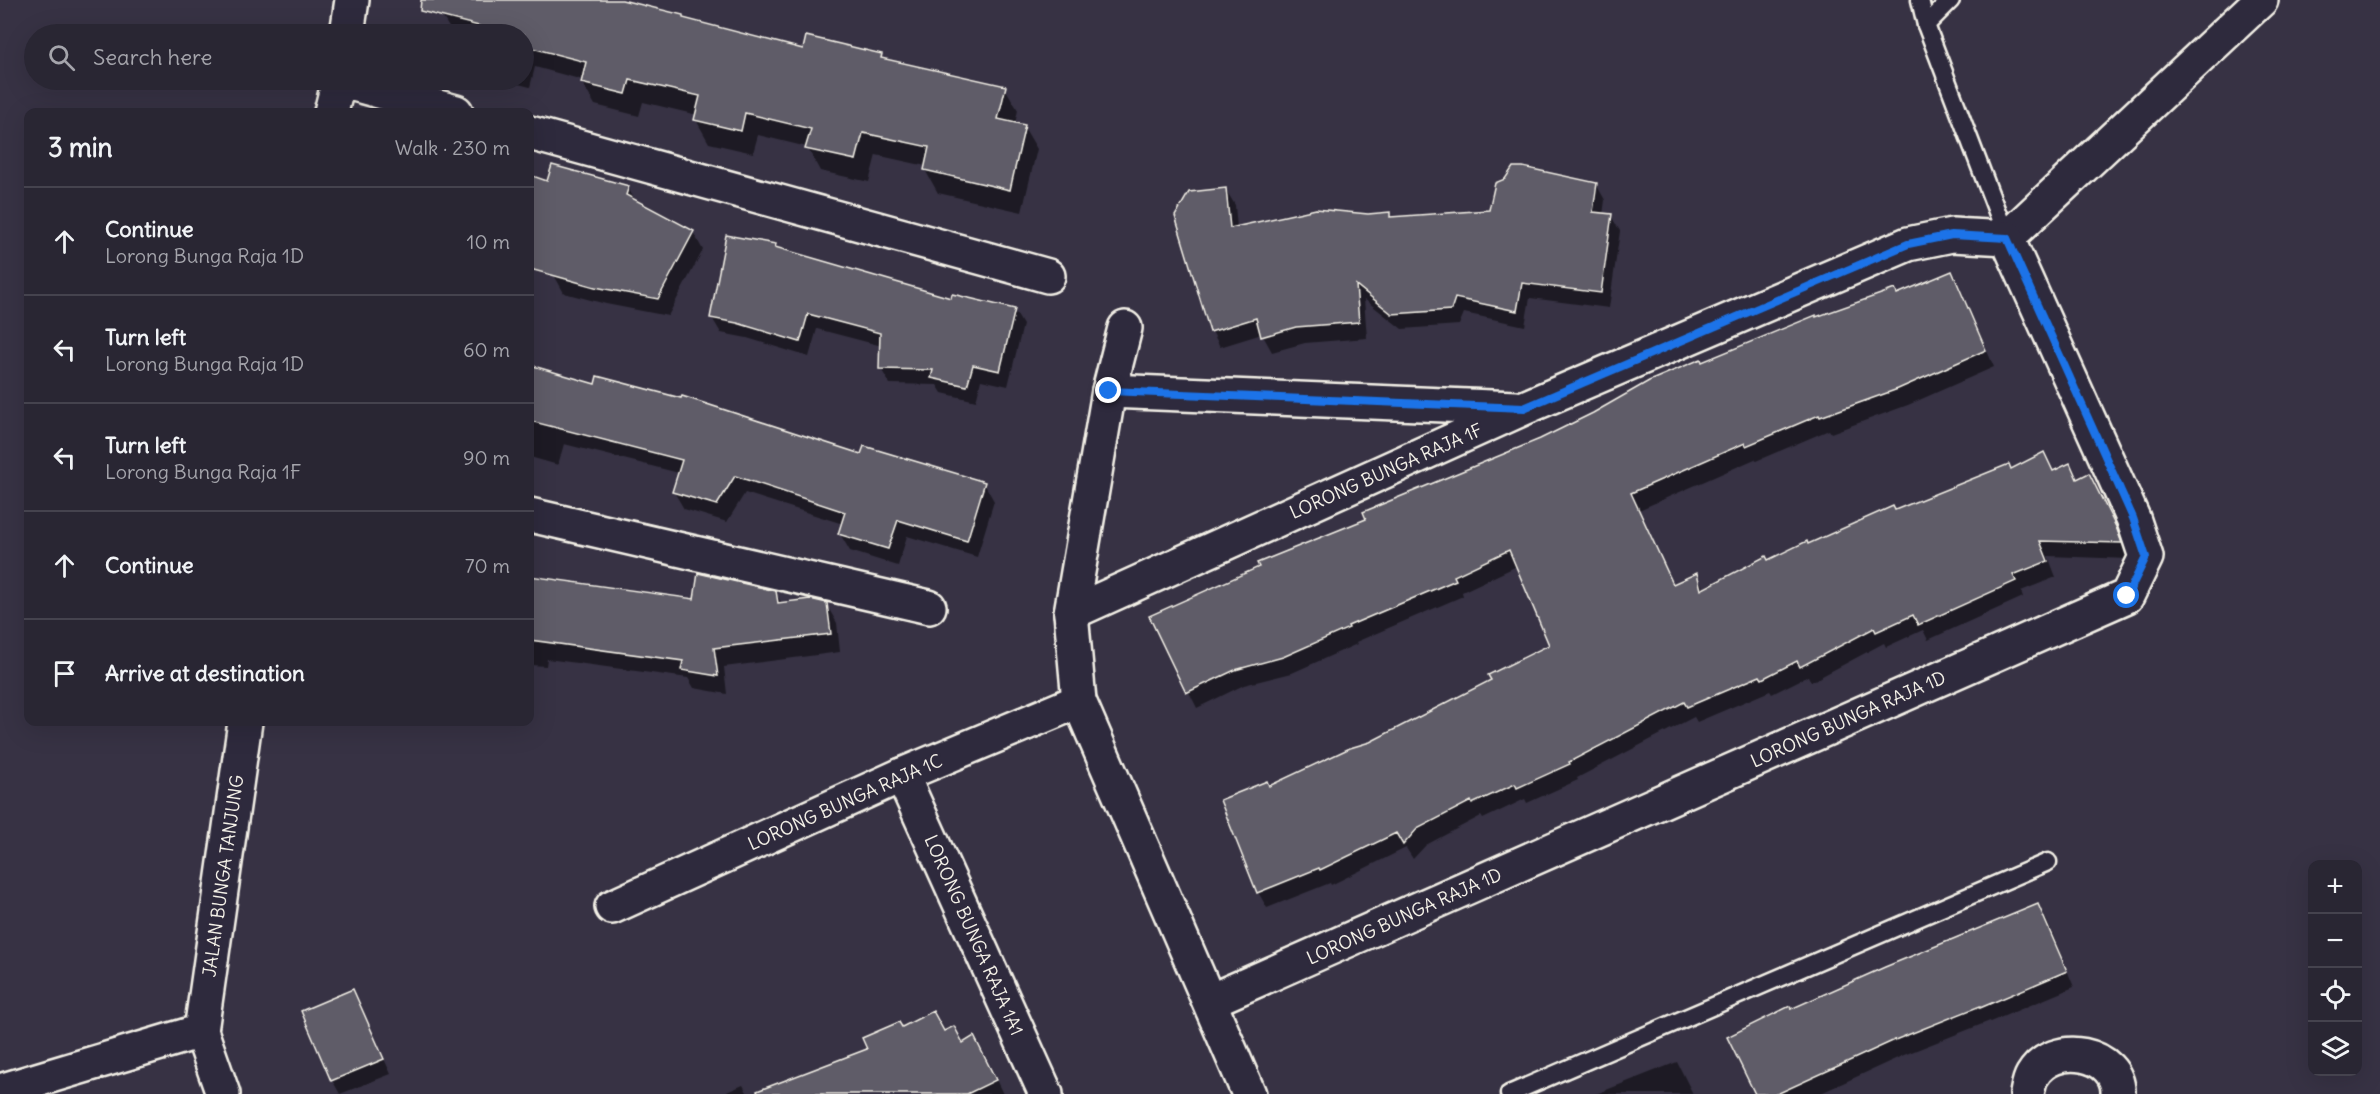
<!DOCTYPE html>
<html lang="en">
<head>
<meta charset="utf-8">
<style>
	:root { --surface:#292633; --page:#312e3b; --text:#f1f3f6; --muted:#a5a5ac; --line:#45434e }
	body { margin:0; font-family:Delius,sans-serif; background:var(--page); color:var(--text) }
	.controls { position:absolute; right:18px; bottom:18px; display:grid; overflow:hidden; border-radius:12px; box-shadow:0 6px 24px #0002 }
	.controls button { width:54px; height:54px; display:grid; place-items:center; padding:0; border:0; border-bottom:2px solid var(--line); background:var(--surface); color:var(--text); font:30px sans-serif }
	.stop { position:absolute; width:18px; height:18px; margin:-14px; border:4px solid #1a73e8; border-radius:50%; background:#fff }
	.stop.end { background:#1a73e8; border-color:#fff; box-shadow:0 2px 6px #0008 }
	.list { margin:0; padding:0; list-style:none }
	h2 { display:flex; justify-content:space-between; align-items:center; height:78px; margin:0; padding:0 24px; font-size:26px }
	h2 small { font-size:20px; font-weight:400; color:var(--muted) }
	.list li { display:grid; grid-template-columns:39px 1fr auto; gap:18px; align-items:center; box-sizing:border-box; height:108px; padding:0 24px; border-top:2px solid var(--line) }
	.list b { display:block; font-size:22px; white-space:nowrap }
	.list p { margin:0; font-size:20px; white-space:nowrap; color:var(--muted) }
	.list em { font-size:20px; font-style:normal; color:var(--muted) }
	.icon { flex:none; width:33px; height:33px; fill:none; stroke:currentColor; stroke-width:2; stroke-linecap:round; stroke-linejoin:round }
	.map { position:relative; flex:none; width:2380px; height:1094px; overflow:hidden }
	.search { position:absolute; background:var(--surface); box-shadow:0 6px 24px #0002; left:24px; top:24px; width:510px; height:66px; display:flex; align-items:center; gap:15px; box-sizing:border-box; padding:0 21px; border-radius:33px; color:var(--muted); font-size:22px }
	.panel { position:absolute; background:var(--surface); box-shadow:0 6px 24px #0002; left:24px; top:108px; width:510px; height:618px; border-radius:12px }
	.map>svg:first-child { display:block }
</style>
</head>
<body>
<div class="map">
<svg width="2380" height="1094" viewBox="0 0 2380 1094">
	<rect width="100%" height="100%" fill="#373244"/>
	<filter id="ink" filterUnits="userSpaceOnUse"><feTurbulence type="fractalNoise" baseFrequency=".0167" numOctaves="2"/><feDisplacementMap in="SourceGraphic" scale="12" xChannelSelector="R" yChannelSelector="G"/><feConvolveMatrix kernelMatrix="1 2 1 2 8 2 1 2 1" color-interpolation-filters="sRGB"/></filter>
	<g filter="url(#ink)">
		<g fill="#0007">
			<path d="M 446,0 L 613,0 L 804,51 L 881,56 L 884,60 L 1005,88 L 1018,110 L 1015,124 L 1024,127 L 1037,149 L 1022,212 L 938,193 L 925,170 L 926,166 L 876,155 L 869,182 L 820,171 L 807,147 L 758,135 L 753,153 L 709,143 L 696,120 L 697,115 L 643,102 L 639,116 L 595,105 L 582,83 L 583,80 L 535,67 L 530,87 L 503,80 L 524,80 L 524,34 L 453,34 L 442,16 Z"/>
			<path d="M 530,177 L 548,182 L 628,188 L 636,202 L 693,232 L 703,250 L 668,316 L 606,304 L 564,293 L 554,275 L 554,265 L 530,266 Z"/>
			<path d="M 1596,184 L 1605,200 L 1603,215 L 1611,216 L 1620,231 L 1609,308 L 1530,298 L 1525,326 L 1464,313 L 1459,325 L 1402,329 L 1364,299 L 1367,338 L 1305,343 L 1272,352 L 1262,334 L 1220,347 L 1212,331 L 1226,190 L 1235,205 L 1237,228 L 1389,214 L 1392,219 L 1491,212 Z"/>
			<path d="M 775,245 L 777,250 L 952,300 L 1014,310 L 1023,325 L 1008,386 L 981,380 L 976,401 L 942,393 L 937,385 L 890,384 L 881,369 L 882,346 L 817,329 L 809,357 L 747,338 L 721,333 L 712,318 Z"/>
			<path d="M 1951,273 L 1960,288 L 1994,367 L 1908,405 L 1831,433 L 1829,430 L 1756,461 L 1755,459 L 1639,510 L 1673,585 L 1696,575 L 1705,590 L 1807,545 L 2011,470 L 2044,454 L 2054,472 L 2069,465 L 2078,480 L 2089,475 L 2125,544 L 2129,559 L 2048,556 L 2056,577 L 2021,591 L 2023,597 L 1928,640 L 1923,630 L 1886,647 L 1884,643 L 1811,682 L 1808,676 L 1772,694 L 1770,691 L 1697,722 L 1694,717 L 1577,778 L 1578,780 L 1527,803 L 1525,799 L 1483,819 L 1481,816 L 1426,845 L 1413,859 L 1406,848 L 1331,885 L 1330,883 L 1267,908 L 1258,892 L 1269,788 L 1371,744 L 1493,681 L 1551,646 L 1517,566 L 1462,592 L 1463,596 L 1356,642 L 1357,644 L 1292,673 L 1244,685 L 1197,708 L 1151,617 L 1368,520 L 1702,364 L 1816,318 L 1897,296 Z"/>
			<path d="M 530,367 L 862,456 L 984,483 L 994,501 L 977,557 L 907,536 L 898,566 L 850,551 L 840,534 L 843,524 L 745,493 L 727,522 L 684,509 L 674,492 L 679,473 L 564,444 L 558,465 L 530,457 Z"/>
			<path d="M 530,576 L 695,600 L 775,592 L 782,604 L 826,604 L 837,623 L 840,652 L 724,667 L 727,694 L 694,688 L 688,678 L 547,659 L 546,666 L 530,665 Z"/>
			<path d="M 2038,906 L 2047,921 L 2074,987 L 1990,1022 L 1990,1021 L 1904,1055 L 1819,1094 L 1756,1094 L 1791,1010 Z"/>
			<path d="M 353,991 L 391,1074 L 340,1094 L 332,1080 Z"/>
			<path d="M 902,1029 L 944,1033 L 984,1055 L 1003,1094 L 760,1094 L 869,1050 Z"/>
			<path d="M 1677,1062 L 1693,1094 L 1596,1094 Z"/>
			<path d="M 743,1085 L 748,1094 L 722,1094 Z"/>
		</g>
		<g fill="#5f5c67" stroke="#f4f1e8" stroke-width="1.5">
			<path d="M 421,0 L 622,0 L 683,15 L 683,18 L 803,49 L 806,36 L 882,54 L 881,58 L 1006,86 L 998,119 L 1025,125 L 1010,190 L 924,170 L 929,147 L 863,133 L 856,160 L 805,149 L 811,129 L 745,113 L 741,131 L 694,120 L 700,96 L 630,80 L 626,94 L 581,83 L 586,62 L 524,46 L 524,34 L 477,34 L 479,26 L 420,11 Z"/>
			<path d="M 552,165 L 629,186 L 626,195 L 694,231 L 658,299 L 595,287 L 530,269 L 530,175 L 547,181 Z"/>
			<path d="M 1513,167 L 1523,167 L 1597,183 L 1593,212 L 1612,214 L 1601,293 L 1522,283 L 1517,311 L 1455,298 L 1451,310 L 1392,314 L 1356,285 L 1359,322 L 1296,327 L 1261,337 L 1256,318 L 1210,332 L 1175,216 L 1189,192 L 1226,188 L 1230,228 L 1316,209 L 1368,214 L 1390,212 L 1390,217 L 1489,210 L 1495,183 L 1505,179 Z"/>
			<path d="M 726,235 L 776,244 L 775,247 L 951,298 L 952,294 L 1015,309 L 1000,371 L 973,365 L 967,386 L 931,378 L 933,370 L 879,369 L 880,333 L 808,314 L 800,342 L 737,323 L 710,318 Z"/>
			<path d="M 1952,271 L 1986,350 L 1898,389 L 1820,417 L 1819,415 L 1746,446 L 1745,443 L 1631,493 L 1673,584 L 1697,573 L 1701,590 L 1766,556 L 1768,560 L 1807,541 L 1808,544 L 1893,506 L 1895,510 L 2009,464 L 2011,469 L 2044,452 L 2053,471 L 2070,463 L 2077,479 L 2089,473 L 2116,527 L 2122,543 L 2040,541 L 2048,561 L 2013,575 L 2016,581 L 1918,625 L 1913,615 L 1876,632 L 1874,628 L 1800,667 L 1797,661 L 1762,679 L 1760,676 L 1687,707 L 1684,702 L 1569,762 L 1570,764 L 1517,788 L 1515,784 L 1472,804 L 1471,801 L 1417,829 L 1403,845 L 1396,833 L 1320,870 L 1319,868 L 1257,893 L 1220,800 L 1267,781 L 1269,786 L 1350,748 L 1370,742 L 1491,680 L 1488,675 L 1549,645 L 1509,550 L 1454,576 L 1456,580 L 1348,626 L 1349,628 L 1283,657 L 1235,670 L 1186,693 L 1149,616 L 1259,567 L 1257,563 L 1366,519 L 1363,512 L 1540,439 L 1593,413 L 1649,381 L 1701,359 L 1702,362 L 1816,315 L 1816,317 L 1895,289 L 1897,294 Z"/>
			<path d="M 530,365 L 595,384 L 597,376 L 681,398 L 682,396 L 861,454 L 864,446 L 985,482 L 967,541 L 898,520 L 888,549 L 838,534 L 845,512 L 735,476 L 717,505 L 672,492 L 682,460 L 530,421 Z"/>
			<path d="M 698,573 L 776,591 L 778,603 L 810,599 L 827,603 L 831,634 L 714,648 L 718,676 L 681,670 L 683,661 L 530,640 L 530,576 L 694,599 Z"/>
			<path d="M 2038,904 L 2067,971 L 1980,1008 L 1980,1006 L 1895,1040 L 1777,1094 L 1755,1094 L 1727,1037 L 1790,1006 L 1791,1009 L 1885,967 Z"/>
			<path d="M 353,989 L 384,1059 L 331,1081 L 301,1011 Z"/>
			<path d="M 933,1011 L 944,1031 L 954,1026 L 963,1043 L 974,1036 L 996,1080 L 967,1094 L 758,1094 L 757,1091 L 867,1049 L 862,1038 L 899,1022 L 902,1027 Z"/>
		</g>
		<g fill="none" stroke-linecap="round" stroke-linejoin="round">
			<g stroke="#f4f1e8" stroke-width="21">
				<g id="service">
					<path d="M 1920,0 L 1926,25 L 2007,238"/>
					<path d="M 1926,25 L 1951,0"/>
					<path d="M 1509,1094 L 2048,862"/>
				</g>
			</g>
			<g stroke="#f4f1e8" stroke-width="38">
				<g id="minor">
					<path d="M 347,34 L 352,0"/>
					<path d="M 339,80 L 456,112"/>
					<path d="M 331,112 L 339,80"/>
					<path d="M 530,133 L 1048,276"/>
					<path d="M 2007,238 L 2261,0"/>
					<path d="M 1125,328 L 1109,391 L 1071,613 L 1079,701 L 1249,1094"/>
					<path d="M 1109,391 L 1516,408"/>
					<path d="M 530,515 L 929,607"/>
					<path d="M 1071,613 L 1524,408 L 1908,244 L 1952,235 L 2007,238"/>
					<path d="M 902,775 L 1046,1094"/>
					<path d="M 612,907 L 902,775 L 1079,701"/>
					<path d="M 1210,1001 L 2127,596 L 2146,557 L 2133,518 L 2007,238"/>
					<path d="M 0,1091 L 201,1031"/>
					<path d="M 223,1094 L 201,1031 L 245,722"/>
					<path d="M 2027,1094 C 2028,1089 2029,1081 2032,1076 C 2053,1039 2120,1052 2118,1094"/>
				</g>
			</g>
			<use href="#service" stroke="#2f2a3d" stroke-width="16"/>
			<use href="#minor" stroke="#2f2a3d" stroke-width="33"/>
		</g>
	</g>
	<g fill="none" stroke-linecap="round" stroke-linejoin="round" filter="url(#ink)">
		<path stroke="#1a73e8" stroke-width="8" d="M 1109,391 L 1524,408 L 1908,244 L 1952,235 L 2007,238 L 2133,518 L 2146,557 L 2127,596"/>
	</g>
	<g text-anchor="middle" dominant-baseline="central" stroke-width="5" stroke-linejoin="round" paint-order="stroke">
		<g font-size="18" fill="#f4f1e8" stroke="#2f2a3d">
			<text transform="translate(1386 471) rotate(-24)">LORONG BUNGA RAJA 1F</text>
			<text transform="translate(1848 719) rotate(-24)">LORONG BUNGA RAJA 1D</text>
			<text transform="translate(845 802) rotate(-24)">LORONG BUNGA RAJA 1C</text>
			<text transform="translate(223 876) rotate(-82)">JALAN BUNGA TANJUNG</text>
			<text transform="translate(1404 916) rotate(-24)">LORONG BUNGA RAJA 1D</text>
			<text transform="translate(974 935) rotate(66)">LORONG BUNGA RAJA 1A1</text>
		</g>
	</g>
</svg>
<div class="controls">
<button>+</button>
<button>−</button>
<button><svg class="icon" aria-label="locate" viewBox="0 0 24 24"><circle cx="12" cy="12" r="6"/><path d="M12 2v4M12 18v4M2 12h4M18 12h4"/></svg></button>
<button><svg class="icon" aria-label="layers" viewBox="0 0 24 24"><path d="M12 4l9 5-9 5-9-5zM3 14l9 5 9-5"/></svg></button>
</div>
<div class="stop" style="left:2127px;top:596px"></div>
<div class="stop end" style="left:1109px;top:391px"></div>
<div class="search"><svg class="icon" aria-label="search" viewBox="0 0 24 24"><circle cx="10" cy="10" r="6"/><path d="M15 15l6 6"/></svg>Search here</div>
<section class="panel">
<h2>3 min<small>Walk · 230 m</small></h2>
<ul class="list">
<li><svg class="icon" aria-label="ahead" viewBox="0 0 24 24"><path d="M12 20V5M6 11l6-6 6 6"/></svg><div><b>Continue</b><p>Lorong Bunga Raja 1D</p></div><em>10 m</em></li>
<li><svg class="icon" aria-label="left" viewBox="0 0 24 24"><path d="M17 20v-9H6M10 6l-5 5 5 5"/></svg><div><b>Turn left</b><p>Lorong Bunga Raja 1D</p></div><em>60 m</em></li>
<li><svg class="icon" aria-label="left" viewBox="0 0 24 24"><path d="M17 20v-9H6M10 6l-5 5 5 5"/></svg><div><b>Turn left</b><p>Lorong Bunga Raja 1F</p></div><em>90 m</em></li>
<li><svg class="icon" aria-label="ahead" viewBox="0 0 24 24"><path d="M12 20V5M6 11l6-6 6 6"/></svg><div><b>Continue</b></div><em>70 m</em></li>
<li><svg class="icon" aria-label="arrive" viewBox="0 0 24 24"><path d="M6 21V4h12l-3 4 3 4H6"/></svg><div><b>Arrive at destination</b></div></li>
</ul>
</section>
</div>
</body>
</html>
